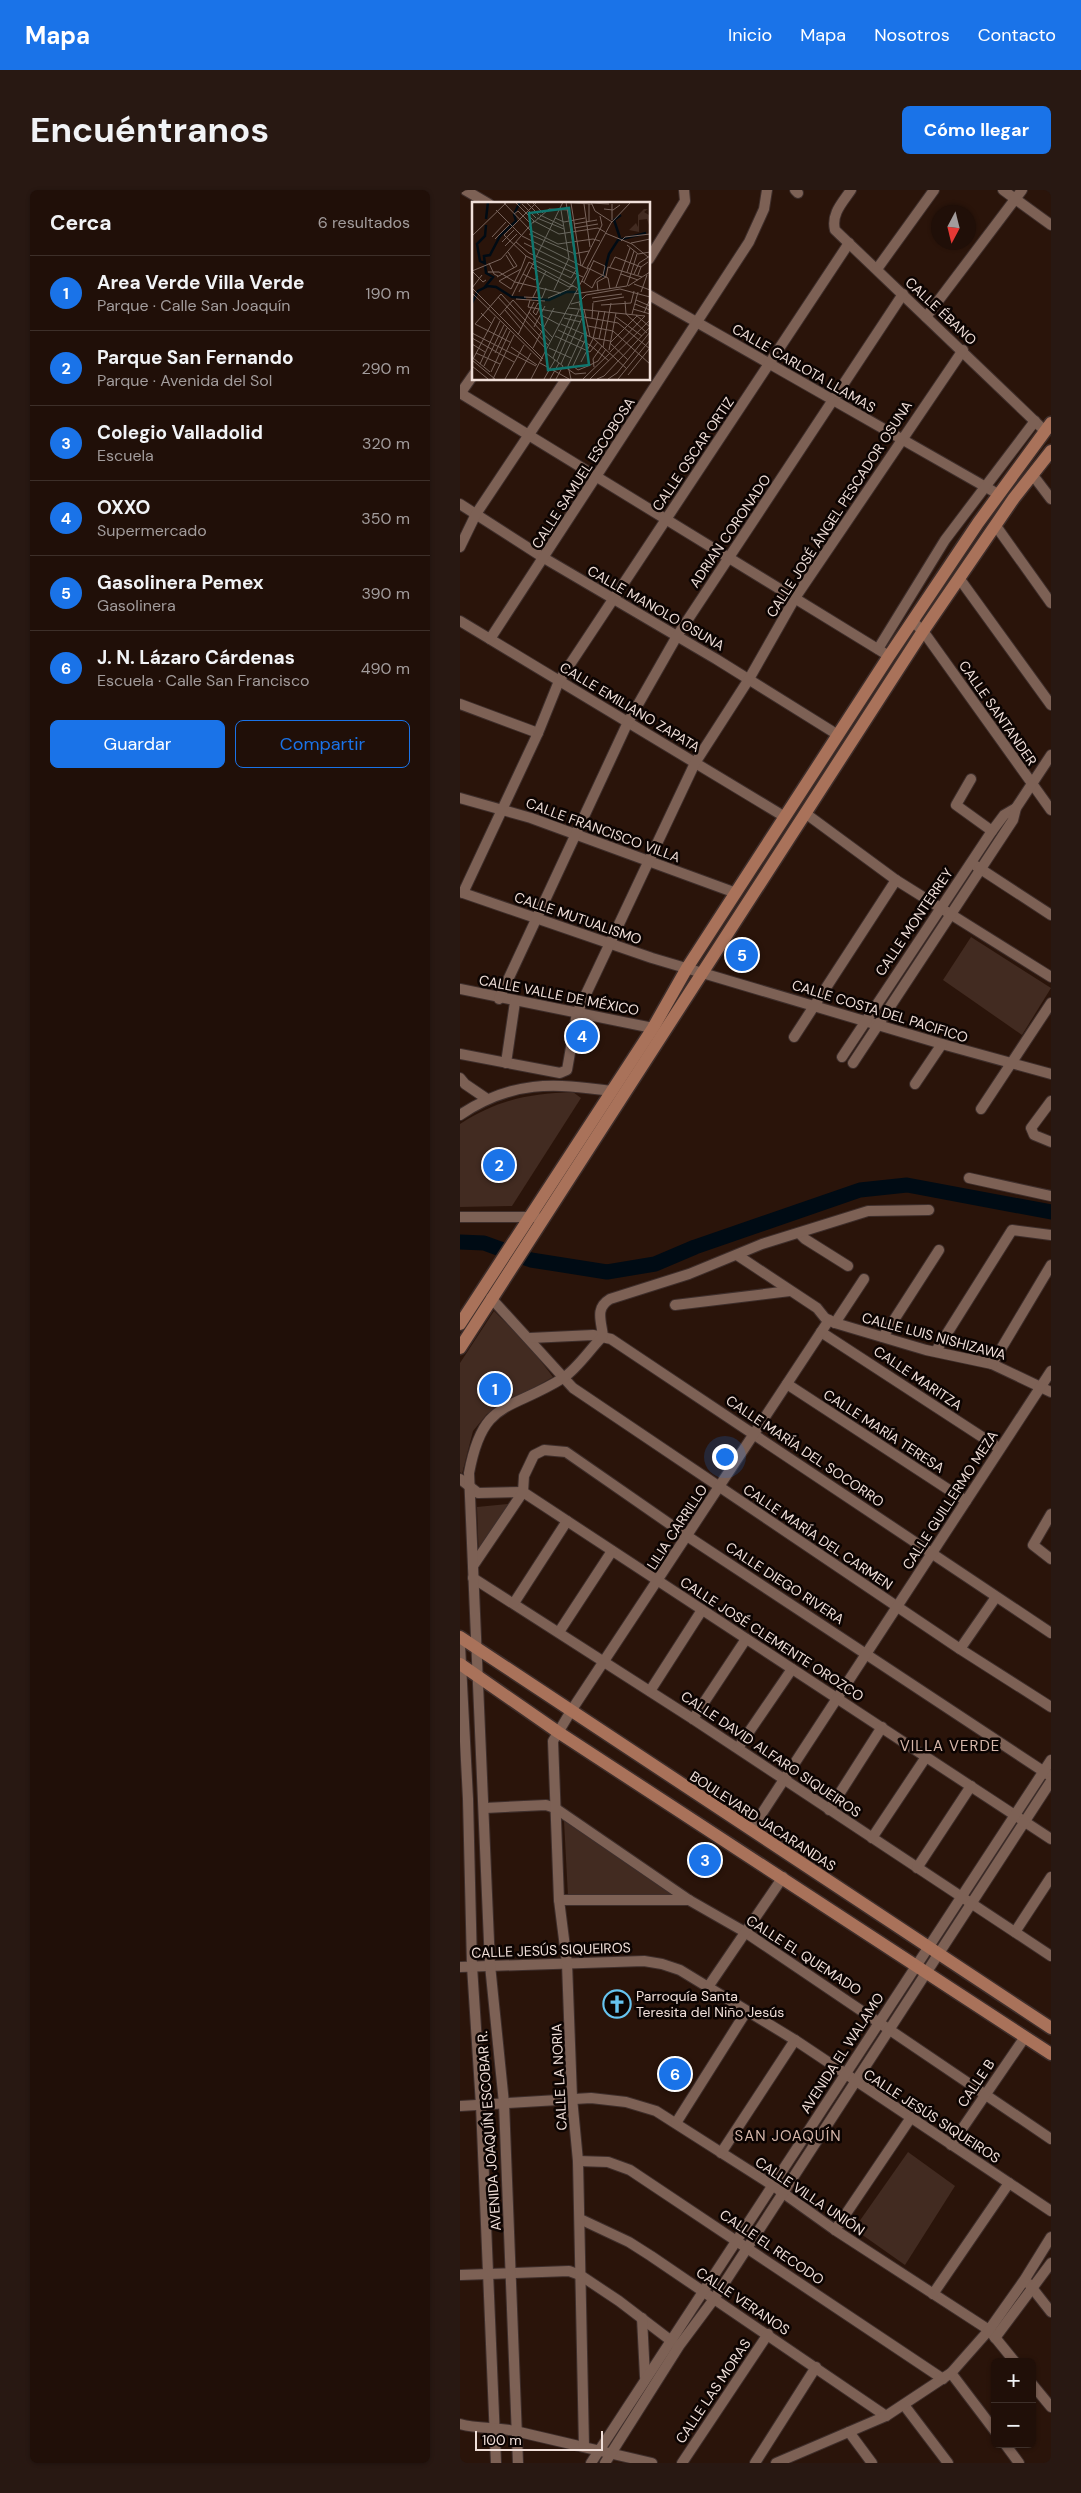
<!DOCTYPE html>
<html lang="es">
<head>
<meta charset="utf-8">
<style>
	:root { --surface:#200f08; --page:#281812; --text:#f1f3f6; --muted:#a29c9c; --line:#3d2f29; --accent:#1a73e8 }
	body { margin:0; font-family:"DM Sans",sans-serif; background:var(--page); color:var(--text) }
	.controls { position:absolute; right:15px; bottom:15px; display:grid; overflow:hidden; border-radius:8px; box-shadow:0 1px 4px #0004 }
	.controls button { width:45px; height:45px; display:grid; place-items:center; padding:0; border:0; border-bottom:1px solid var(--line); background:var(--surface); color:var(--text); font:25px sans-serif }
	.compass { position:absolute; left:471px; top:15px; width:45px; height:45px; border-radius:50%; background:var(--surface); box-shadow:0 1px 4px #0004; rotate:187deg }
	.scale { position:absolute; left:15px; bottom:12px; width:128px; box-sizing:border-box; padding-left:5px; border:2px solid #f0dfd9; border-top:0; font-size:14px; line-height:18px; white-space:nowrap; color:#f0dfd9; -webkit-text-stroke:4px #0c0402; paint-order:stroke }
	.you { position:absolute; left:264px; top:1266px; width:18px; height:18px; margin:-12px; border:4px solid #fff; border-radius:50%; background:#1a73e8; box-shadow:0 0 0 8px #1a73e833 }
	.badge { display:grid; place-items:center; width:32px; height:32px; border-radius:50%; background:var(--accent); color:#fff; font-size:16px; font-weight:700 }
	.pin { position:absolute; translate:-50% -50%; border:2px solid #fff; box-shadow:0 1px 5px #0006 }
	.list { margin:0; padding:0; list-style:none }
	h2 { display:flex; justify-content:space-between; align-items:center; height:65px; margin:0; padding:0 20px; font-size:21px }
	h2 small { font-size:16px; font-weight:400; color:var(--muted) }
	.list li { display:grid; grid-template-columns:32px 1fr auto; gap:15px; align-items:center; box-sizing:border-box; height:75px; padding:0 20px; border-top:1px solid var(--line) }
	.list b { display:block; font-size:19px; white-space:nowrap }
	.list p { margin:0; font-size:16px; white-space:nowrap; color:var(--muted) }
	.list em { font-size:16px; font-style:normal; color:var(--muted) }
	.actions { display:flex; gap:10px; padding:15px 20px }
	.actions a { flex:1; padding:11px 0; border:1px solid var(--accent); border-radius:8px; text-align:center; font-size:18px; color:var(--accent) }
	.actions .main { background:var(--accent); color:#fff }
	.map { position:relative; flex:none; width:591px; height:2273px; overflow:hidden; border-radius:8px }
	header { display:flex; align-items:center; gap:30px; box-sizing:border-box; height:70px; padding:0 25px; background:var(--accent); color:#fff }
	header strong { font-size:24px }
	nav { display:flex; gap:28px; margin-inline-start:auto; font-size:18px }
	.intro { display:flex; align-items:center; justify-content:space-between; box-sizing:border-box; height:120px; padding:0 30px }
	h1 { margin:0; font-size:35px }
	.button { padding:12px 22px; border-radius:8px; background:var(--accent); color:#fff; font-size:18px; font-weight:700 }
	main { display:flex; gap:30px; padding:0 30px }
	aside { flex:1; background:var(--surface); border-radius:8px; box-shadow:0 1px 4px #0004 }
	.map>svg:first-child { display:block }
</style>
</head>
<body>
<header>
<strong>Mapa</strong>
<nav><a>Inicio</a><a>Mapa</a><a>Nosotros</a><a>Contacto</a></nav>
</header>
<div class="intro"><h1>Encuéntranos</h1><a class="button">Cómo llegar</a></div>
<main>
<aside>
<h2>Cerca<small>6 resultados</small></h2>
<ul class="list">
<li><span class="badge">1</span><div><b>Area Verde Villa Verde</b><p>Parque · Calle San Joaquín</p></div><em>190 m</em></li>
<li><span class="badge">2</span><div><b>Parque San Fernando</b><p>Parque · Avenida del Sol</p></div><em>290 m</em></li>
<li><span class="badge">3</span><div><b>Colegio Valladolid</b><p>Escuela</p></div><em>320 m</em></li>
<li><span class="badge">4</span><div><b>OXXO</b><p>Supermercado</p></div><em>350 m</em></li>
<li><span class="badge">5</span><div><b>Gasolinera Pemex</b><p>Gasolinera</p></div><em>390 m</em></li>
<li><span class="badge">6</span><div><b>J. N. Lázaro Cárdenas</b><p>Escuela · Calle San Francisco</p></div><em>490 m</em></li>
</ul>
<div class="actions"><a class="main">Guardar</a><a>Compartir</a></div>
</aside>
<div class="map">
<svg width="591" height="2273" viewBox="0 0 591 2273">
	<rect width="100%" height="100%" fill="#2a140a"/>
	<g fill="#422b21">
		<path d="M 511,747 L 591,798 L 562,845 L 483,790 Z"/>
		<path d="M 113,902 L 121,908 L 52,1016 L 0,1017 L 0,934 C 39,909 68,904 113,902 Z"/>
		<path d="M 34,1121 L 70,1157 L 93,1187 L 27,1224 L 13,1241 L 2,1284 L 0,1282 L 0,1173 Z"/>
		<path d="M 57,1313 L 19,1373 L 17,1317 Z"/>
		<path d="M 104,1631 L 217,1706 L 108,1706 Z"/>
		<path d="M 448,1962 L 495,1996 L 445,2075 L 394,2039 Z"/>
	</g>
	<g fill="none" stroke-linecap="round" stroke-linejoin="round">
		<path stroke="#000b14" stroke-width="15" d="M 0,1052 L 24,1053 L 71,1070 L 147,1082 L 195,1074 L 235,1057 L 400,1000 L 447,995 L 591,1022"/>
		<g stroke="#3e2e2b" stroke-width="12">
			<g id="minor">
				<path d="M 5,0 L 29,14"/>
				<path d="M 335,0 L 338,3"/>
				<path d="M 391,0 C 382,13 371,24 375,40 L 585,241"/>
				<path d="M 543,0 L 591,35"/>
				<path d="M 189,69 L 225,11 L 224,0"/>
				<path d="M 417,79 L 474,0"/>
				<path d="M 189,105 L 538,304"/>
				<path d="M 466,127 L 562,0"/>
				<path d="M 0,203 L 429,466"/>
				<path d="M 0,204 L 14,184"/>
				<path d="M 572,284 L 591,309"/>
				<path d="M 0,314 L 84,368 L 256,469 L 378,545"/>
				<path d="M 536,336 L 591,413"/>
				<path d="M 0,357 L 16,324 L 106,189"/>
				<path d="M 499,388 L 591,515"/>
				<path d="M 0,431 L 325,627"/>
				<path d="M 452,431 L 463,441 L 591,620"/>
				<path d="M 30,449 L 289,52 L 304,19 L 307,0"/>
				<path d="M 418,459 L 485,350 L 575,231"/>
				<path d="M 0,514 L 78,543"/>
				<path d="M 511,589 L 496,615 L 532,641"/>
				<path d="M 0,608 L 71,628 L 276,703"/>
				<path d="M 345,623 L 436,690 L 591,787"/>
				<path d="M 516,676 L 591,725"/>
				<path d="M 0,702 L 192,768 L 482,854 L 591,884"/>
				<path d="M 3,703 L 78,543 L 99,491 L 389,53"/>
				<path d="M 0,799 L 193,838"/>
				<path d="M 39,809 L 168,532 L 217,446 L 443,104"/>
				<path d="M 334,847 L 436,690"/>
				<path d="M 0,864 L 100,883 L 107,880 L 117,823 L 235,573 L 289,489 L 335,408 L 503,160"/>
				<path d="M 382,867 L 532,641 L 544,625 L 556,618"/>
				<path d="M 46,873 L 55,812"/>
				<path d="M 393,873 L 553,630 L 556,618 L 591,565"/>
				<path d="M 0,888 L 5,894 L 27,909"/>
				<path d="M 455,894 L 482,854"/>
				<path d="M 591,911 L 571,938 L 574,945 L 591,952"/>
				<path d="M 521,919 L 591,813"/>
				<path d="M 0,925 C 52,890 93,893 152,901"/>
				<path d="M 509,988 L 591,1006"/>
				<path d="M 0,1027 L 76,1027"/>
				<path d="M 339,1043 L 345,1049 L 388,1076"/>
				<path d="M 277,1065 L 357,1118 L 365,1128 L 375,1133 L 466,1160 L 532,1174 L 591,1202"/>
				<path d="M 31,1108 L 113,1198 L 500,1459 L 591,1517"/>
				<path d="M 215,1115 L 330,1101"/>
				<path d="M 375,1133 L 404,1089"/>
				<path d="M 361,1142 L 539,1258"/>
				<path d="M 423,1147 L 479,1060"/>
				<path d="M 70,1148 L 133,1145 L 151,1149 L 591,1443"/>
				<path d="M 476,1161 L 552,1040 L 591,1045"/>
				<path d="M 532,1174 L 591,1075"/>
				<path d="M 327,1194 L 506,1311"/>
				<path d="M 0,1289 L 18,1303 L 63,1302 L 591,1649"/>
				<path d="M 591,1324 L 573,1355 L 591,1369"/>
				<path d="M 13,1376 L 63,1302 L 64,1286 L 74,1265 L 84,1260 L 106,1262 L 227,1346 L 589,1585"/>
				<path d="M 13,1388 L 233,1529 L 591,1766"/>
				<path d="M 54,1413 L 107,1331"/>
				<path d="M 99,1442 L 152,1361"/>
				<path d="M 0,1455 L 8,1609 L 12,1776 L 21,1915 L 36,2273"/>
				<path d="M 500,1459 L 536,1407"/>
				<path d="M 190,1501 L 242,1420"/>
				<path d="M 233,1529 L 286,1449"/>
				<path d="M 278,1558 L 332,1479"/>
				<path d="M 25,1618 L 86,1615 L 95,1618 L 229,1710 L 285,1742 L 591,1949"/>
				<path d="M 369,1620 L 422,1537"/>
				<path d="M 291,1640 L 591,1181"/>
				<path d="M 412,1648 L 466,1567"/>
				<path d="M 457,1678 L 511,1596"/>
				<path d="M 99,1710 L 229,1710"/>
				<path d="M 555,1742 L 591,1687"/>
				<path d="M 0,1777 L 184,1771 L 202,1774 L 220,1780 L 335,1850 L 591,2021"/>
				<path d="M 248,1797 L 323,1687"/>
				<path d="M 0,1916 L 131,1908 L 166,1912 L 196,1921 L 312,1995 L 375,2040 L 529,2140 L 555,2172"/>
				<path d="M 216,1933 L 286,1822"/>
				<path d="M 491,1955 L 565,1847"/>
				<path d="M 261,1963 L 335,1850"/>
				<path d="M 118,1971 L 148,1972 L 170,1980 L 483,2189"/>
				<path d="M 120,2029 L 169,2052 L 191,2066 L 426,2226"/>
				<path d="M 375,2040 L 450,1929"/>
				<path d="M 0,2085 L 109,2081 L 120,2085 L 159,2111 L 214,2153"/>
				<path d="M 569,2094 L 591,2122"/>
				<path d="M 473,2104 L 549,1993"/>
				<path d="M 182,2128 L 185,2187"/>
				<path d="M 535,2148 L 591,2073"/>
				<path d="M 491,2183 L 535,2241"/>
				<path d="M 572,2194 L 591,2217"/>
				<path d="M 444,2215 L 488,2273"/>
				<path d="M 0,2234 C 17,2239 37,2237 55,2241 L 192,2273"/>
				<path d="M 389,2242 L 412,2273"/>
				<path d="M 545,2254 L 559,2273"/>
				<path d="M 124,2257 L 118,1971 L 112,1908 L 107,1773 L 99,1710 L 93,1551 L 111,1521 L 369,1130"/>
				<path d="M 58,2273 L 44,1913 L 30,1775 L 9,1283 C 23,1208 49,1222 103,1188 C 118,1178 130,1159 143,1146 C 141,1130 135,1118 150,1109 L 229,1084 L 302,1054 L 408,1021 L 469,1020"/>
				<path d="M 131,2273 L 591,1570"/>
				<path d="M 145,2273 L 219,2156 L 254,2109 L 591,1591"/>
				<path d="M 222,2273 L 308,2144"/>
				<path d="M 295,2273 L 356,2177"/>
				<path d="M 316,2273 L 426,2226 L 491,2183 L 529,2140 L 565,2089 L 591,2047"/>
			</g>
		</g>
		<g stroke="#3e2e2b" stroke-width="15">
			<g id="major">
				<path d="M 0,1134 L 193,838 L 227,778 L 429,466 L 518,333 L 591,233"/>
				<path d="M 0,1158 L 463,441 L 554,308 L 591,261"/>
				<path d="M 0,1447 L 591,1838"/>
				<path d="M 0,1474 L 98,1542 L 591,1864"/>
			</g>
		</g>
		<use href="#minor" stroke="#7d6155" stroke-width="10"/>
		<use href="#major" stroke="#a9725a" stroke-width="12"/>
	</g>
	<defs>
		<g id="church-ring" transform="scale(1.4375)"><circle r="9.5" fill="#0c0402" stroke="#67c4f0" stroke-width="1.5"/><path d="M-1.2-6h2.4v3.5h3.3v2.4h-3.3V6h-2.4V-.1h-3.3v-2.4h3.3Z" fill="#67c4f0"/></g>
	</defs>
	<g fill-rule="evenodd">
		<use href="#church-ring" x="157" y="1814"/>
	</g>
	<g text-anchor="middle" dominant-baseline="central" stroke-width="5" stroke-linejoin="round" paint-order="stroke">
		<g font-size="14" fill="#f0dfd9" stroke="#0c0402">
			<text transform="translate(481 121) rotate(43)">CALLE ÉBANO</text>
			<text transform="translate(344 178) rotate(30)">CALLE CARLOTA LLAMAS</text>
			<text transform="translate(233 264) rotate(-56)">CALLE OSCAR ORTIZ</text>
			<text transform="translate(123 283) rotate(-57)">CALLE SAMUEL ESCOBOSA</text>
			<text transform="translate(379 319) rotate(-57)">CALLE JOSÉ ÁNGEL PESCADOR OSUNA</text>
			<text transform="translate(270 341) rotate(-56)">ADRIAN CORONADO</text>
			<text transform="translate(196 418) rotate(30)">CALLE MANOLO OSUNA</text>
			<text transform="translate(170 517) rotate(31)">CALLE EMILIANO ZAPATA</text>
			<text transform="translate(538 523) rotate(55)">CALLE SANTANDER</text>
			<text transform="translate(143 640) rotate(20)">CALLE FRANCISCO VILLA</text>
			<text transform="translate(118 728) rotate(19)">CALLE MUTUALISMO</text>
			<text transform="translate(454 732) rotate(-56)">CALLE MONTERREY</text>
			<text transform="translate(99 805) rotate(11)">CALLE VALLE DE MÉXICO</text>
			<text transform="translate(420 821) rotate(17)">CALLE COSTA DEL PACIFICO</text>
			<text transform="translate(474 1146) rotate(15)">CALLE LUIS NISHIZAWA</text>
			<text transform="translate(458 1188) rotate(34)">CALLE MARITZA</text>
			<text transform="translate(424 1241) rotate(33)">CALLE MARÍA TERESA</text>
			<text transform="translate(345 1261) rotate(34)">CALLE MARÍA DEL SOCORRO</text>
			<text transform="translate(490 1310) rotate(-57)">CALLE GUILLERMO MEZA</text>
			<text transform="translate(217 1337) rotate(-57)">LILIA CARRILLO</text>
			<text transform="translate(358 1347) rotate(34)">CALLE MARÍA DEL CARMEN</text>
			<text transform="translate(325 1393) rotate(33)">CALLE DIEGO RIVERA</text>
			<text transform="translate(312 1449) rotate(33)">CALLE JOSÉ CLEMENTE OROZCO</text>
			<text transform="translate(311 1564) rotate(34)">CALLE DAVID ALFARO SIQUEIROS</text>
			<text transform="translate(303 1631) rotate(33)">BOULEVARD JACARANDAS</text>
			<text transform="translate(91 1760) rotate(-2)">CALLE JESÚS SIQUEIROS</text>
			<text transform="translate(344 1765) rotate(33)">CALLE EL QUEMADO</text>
			<text transform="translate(382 1863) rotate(-57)">AVENIDA EL WALAMO</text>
			<text transform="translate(99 1887) rotate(-93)">CALLE LA NORIA</text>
			<text transform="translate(516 1893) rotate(-56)">CALLE B</text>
			<text transform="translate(472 1926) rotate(33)">CALLE JESÚS SIQUEIROS</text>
			<text transform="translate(29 1941) rotate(-94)">AVENIDA JOAQUÍN ESCOBAR R.</text>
			<text transform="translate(350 2006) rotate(34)">CALLE VILLA UNIÓN</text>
			<text transform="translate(312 2057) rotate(34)">CALLE EL RECODO</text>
			<text transform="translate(283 2111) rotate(34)">CALLE VERANOS</text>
			<text transform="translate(253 2201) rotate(-56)">CALLE LAS MORAS</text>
		</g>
		<g font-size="14" fill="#f0dfd9" stroke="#0c0402" text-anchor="start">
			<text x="176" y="1806">Parroquía Santa<tspan x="176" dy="16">Teresita del Niño Jesús</tspan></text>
		</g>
		<g font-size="15" letter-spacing="1" fill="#d6b6a9" stroke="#0c0402">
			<text x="490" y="1556">VILLA VERDE</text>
			<text x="328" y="1946">SAN JOAQUÍN</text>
		</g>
	</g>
	<g transform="translate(12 12)">
		<rect width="178" height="178" fill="#2a140a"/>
		<path d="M 172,7 L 176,7 L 172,10 L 177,13 L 177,23 L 175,17 L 167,18 L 167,30 L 157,28 L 164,21 L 166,25 L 166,13 Z" fill="#422b21"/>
		<path fill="none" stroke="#000b14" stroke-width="2.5" d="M 14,17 L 16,0M 148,36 L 142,18 L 149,13M 14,62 L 8,59 L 5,42 L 13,34 L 14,23M 131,75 L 137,52 L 146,38 L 174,31M 12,86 L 21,75 L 14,71 L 12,54 L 18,53 L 28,34 L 44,19 L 42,12 L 48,0M 60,97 L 77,98 L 94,90 L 105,90M 0,101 L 6,89 L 16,84 L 24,85 L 40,95 L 54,96"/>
		<path fill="none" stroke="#79655d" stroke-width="1" d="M 31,0 L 58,28 L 86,42 L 121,37 L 128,39M 43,0 L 62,19 L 87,32 L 126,26 L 133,30M 54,0 L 67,13M 60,0 L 71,11M 65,0 L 32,33 L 54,54 L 99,76 L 104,68M 84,0 L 120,2M 94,0 L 106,73M 119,0 L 123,9 L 140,20M 99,1 L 109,64M 119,1 L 137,2M 50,2 L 64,16M 112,2 L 118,45M 117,2 L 117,19M 140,2 L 140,18M 132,7 L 141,8 L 148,3M 24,8 L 50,34 L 116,67 L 59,177M 42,12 L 46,9 L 59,22M 68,13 L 91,24M 65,16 L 92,27M 83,16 L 92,20 L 113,16M 61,21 L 77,7 L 96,8M 102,22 L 125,18M 102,26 L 126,22M 133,31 L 160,42 L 176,55M 57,32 L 101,51M 0,34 L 35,0M 20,35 L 34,20M 23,37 L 37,23M 149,39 L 153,35 L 178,32M 30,40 L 42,28M 44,40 L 57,51 L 111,75M 52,41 L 104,67M 159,41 L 178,37M 155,43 L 166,52 L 178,50M 33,44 L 45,32M 101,52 L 117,49M 34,53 L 42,66M 17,61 L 22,72 L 26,74M 110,64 L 130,23 L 128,14M 59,65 L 97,85 L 102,84M 138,65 L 143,55 L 169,65M 115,66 L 139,21 L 159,0M 116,66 L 136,76 L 138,87M 49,67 L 39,87 L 27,79 L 49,67 L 54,54M 0,69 L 29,57 L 62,19M 0,69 L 11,80 L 14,78M 16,70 L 27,70 L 43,80 L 89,91M 155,70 L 162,49M 51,72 L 63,78 L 66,74M 149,72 L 166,78M 162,72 L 167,61 L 178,54M 166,73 L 169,65 L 176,60M 25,75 L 45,64 L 36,50M 110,79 L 120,86 L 124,78 L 131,73 L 133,64 L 122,59M 112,80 L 122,58M 162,82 L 178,88M 155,84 L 165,52M 156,84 L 178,70M 144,85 L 158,46M 0,86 L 10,73M 0,86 L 71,157M 82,88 L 97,56 L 89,8M 126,89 L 125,80 L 134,75 L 136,65 L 170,75M 47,90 L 91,0M 169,90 L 175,73M 0,91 L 70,159M 102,92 L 155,84M 40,94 L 57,60 L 105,86M 26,95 L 74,147M 52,95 L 70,96 L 74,86M 61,95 L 74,69M 76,96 L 97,87 L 105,74M 120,96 L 150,92M 44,97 L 73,99M 58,98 L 56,105 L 146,121 L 178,147M 164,98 L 178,104M 153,99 L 154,112 L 175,131M 107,100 L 115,134 L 101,164 L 106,168 L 116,164 L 126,159 L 134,147M 121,100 L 152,95M 66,101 L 69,103 L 64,113 L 61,110 ZM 99,102 L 107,100 L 114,93 L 148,87 L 178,95M 163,102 L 178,108M 129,103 L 159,101 L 162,89M 96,106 L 173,114M 112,107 L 118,135M 161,107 L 178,112M 33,108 L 49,127M 57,110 L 80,135M 9,111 L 20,122M 172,111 L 178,97M 160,112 L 166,90M 28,113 L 41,98 L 78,139M 69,113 L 88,123M 144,115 L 170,134M 92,116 L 109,120M 120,116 L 121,101M 89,122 L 121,136 L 155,167M 116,124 L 141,129 L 178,162M 62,125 L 73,104M 86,128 L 118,143 L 137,159M 0,131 L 64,164M 46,133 L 62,100M 83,134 L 118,150 L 126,140M 0,136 L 42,160M 122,136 L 138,139M 127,137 L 133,109M 38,140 L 3,122 L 29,92 L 76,143M 138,141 L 165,114M 138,141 L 156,158M 0,142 L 13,150M 39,145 L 65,163M 131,145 L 139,101M 61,146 L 82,106M 77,146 L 99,156M 137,148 L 144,111M 138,150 L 173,114M 4,151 L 28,162M 23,151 L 35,126M 74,151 L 91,164 L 84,177M 1,156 L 18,170M 81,156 L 100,112M 0,158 L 23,177M 0,159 L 23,115M 85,159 L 107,108M 109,160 L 121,137 L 127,109M 68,161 L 97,177M 8,162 L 28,119M 89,162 L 111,114M 0,164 L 16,177M 12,164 L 32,123M 93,165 L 103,172 L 114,171M 122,165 L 121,157 L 130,144M 19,170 L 38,129M 156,173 L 177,147M 21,177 L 42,133M 33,177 L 52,143M 44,177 L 59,151M 72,177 L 83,158M 78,177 L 87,161M 99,177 L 96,164 L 110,133M 111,177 L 138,151M 118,177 L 178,118M 125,177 L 132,174 L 178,125 L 164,113M 136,177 L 145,171 L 178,130M 146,177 L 178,138"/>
		<path fill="#0f766e" fill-opacity="0.15" stroke="#0f766e" stroke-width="2.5" d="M 97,6 L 117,163 L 76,168 L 57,11 Z"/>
		<rect width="178" height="178" fill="none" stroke="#f0dfd9" stroke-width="2.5"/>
	</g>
</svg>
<div class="controls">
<button>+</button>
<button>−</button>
</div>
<svg class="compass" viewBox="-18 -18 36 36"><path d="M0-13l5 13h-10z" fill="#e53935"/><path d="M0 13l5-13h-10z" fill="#a29c9c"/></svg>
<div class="scale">100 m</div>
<div class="you"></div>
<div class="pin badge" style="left:35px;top:1199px">1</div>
<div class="pin badge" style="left:39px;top:975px">2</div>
<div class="pin badge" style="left:245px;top:1670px">3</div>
<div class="pin badge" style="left:122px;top:846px">4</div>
<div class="pin badge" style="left:282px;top:765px">5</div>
<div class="pin badge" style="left:215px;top:1884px">6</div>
</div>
</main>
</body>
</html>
